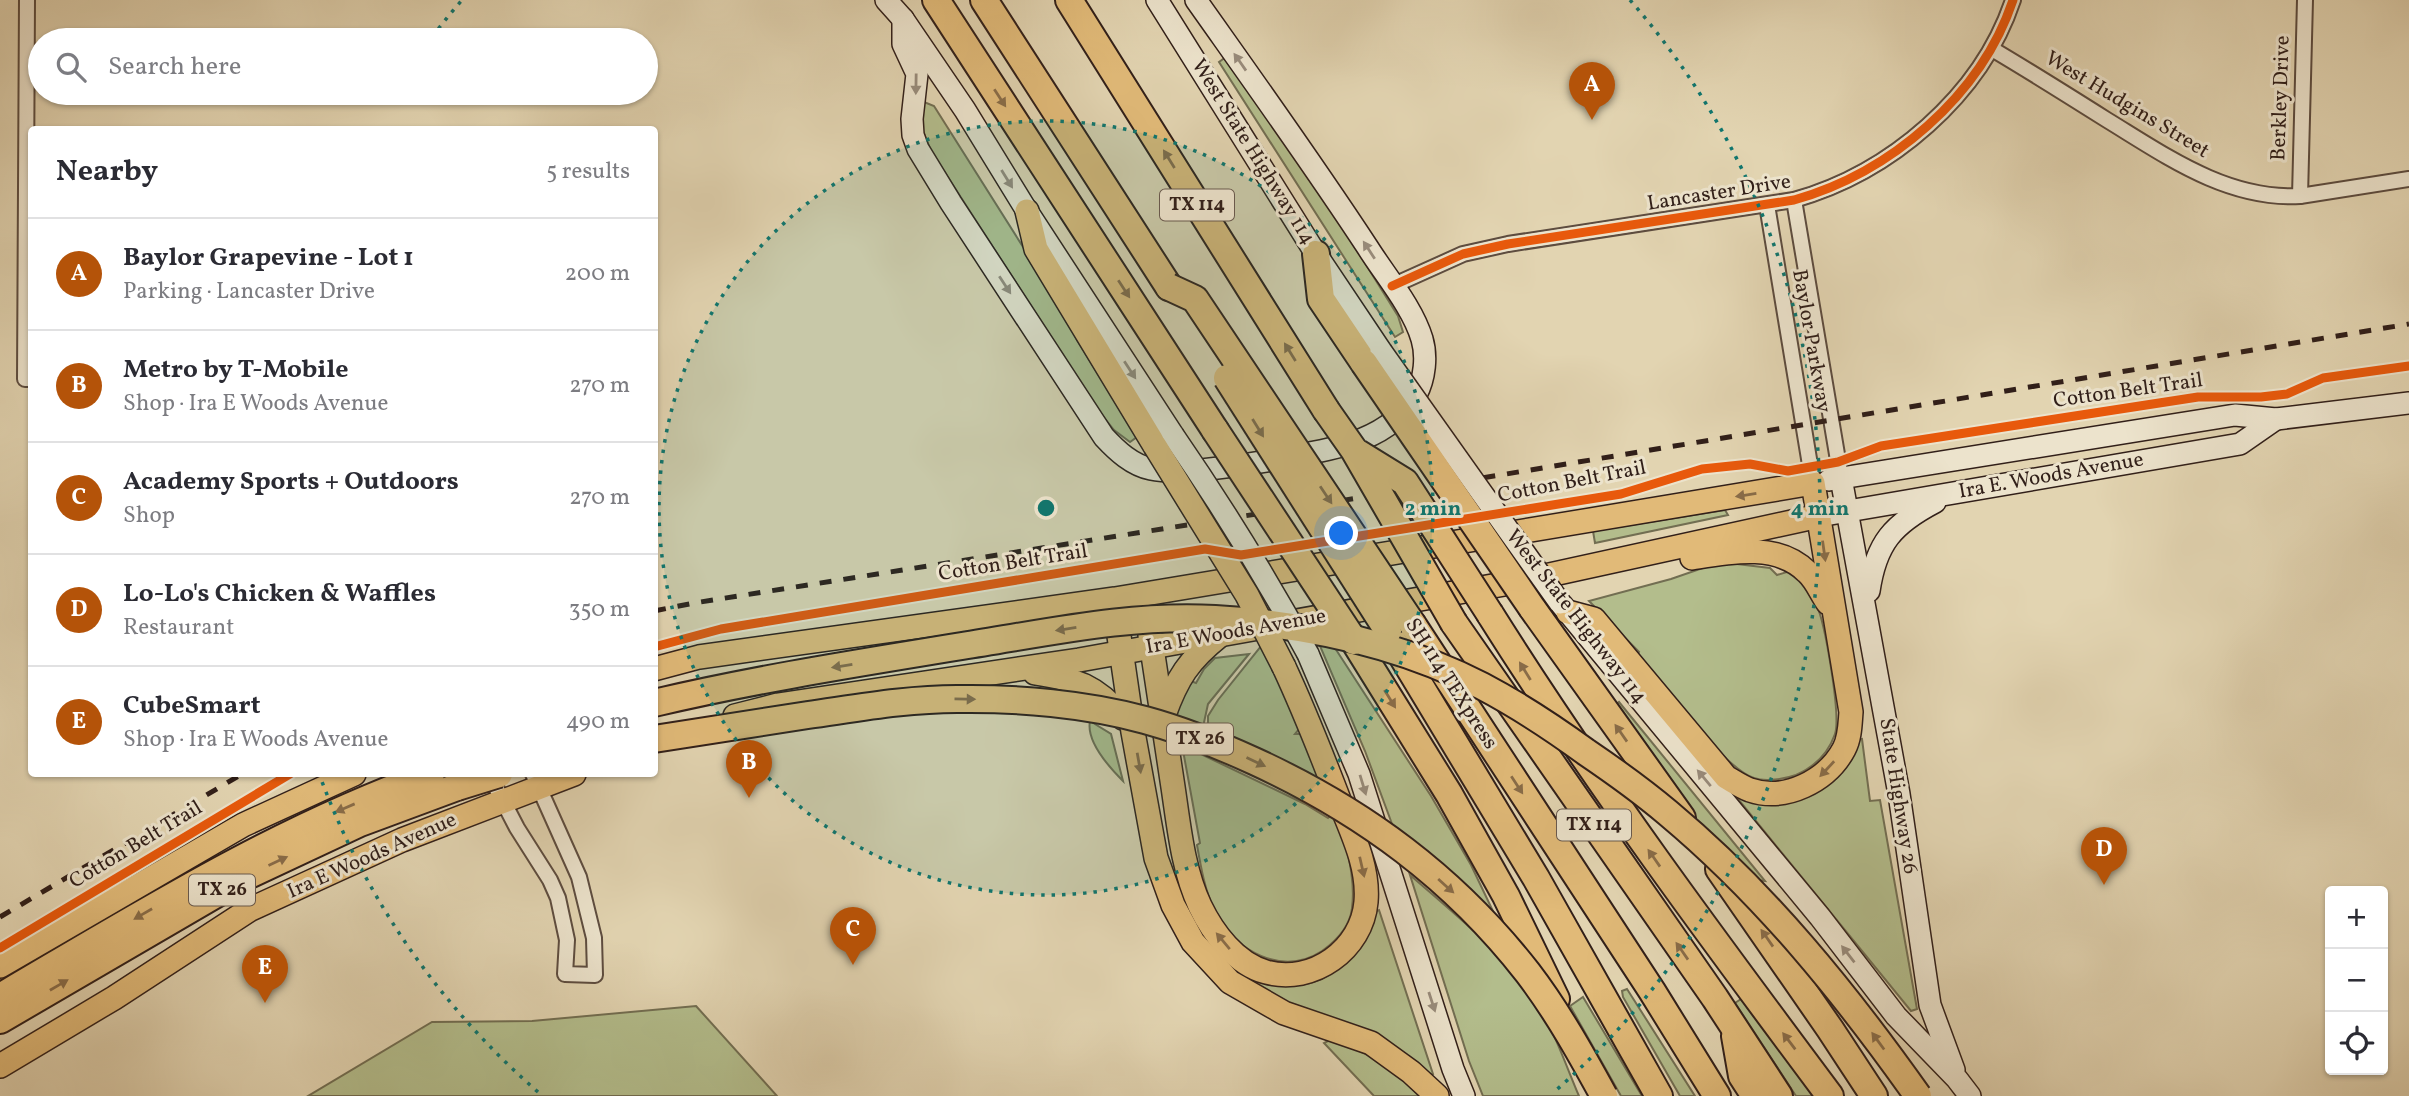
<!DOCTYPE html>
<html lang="en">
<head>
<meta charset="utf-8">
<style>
	:root { --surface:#fff; --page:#f2f2f3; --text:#2b2b33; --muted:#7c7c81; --line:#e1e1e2; --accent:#b45309 }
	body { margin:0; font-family:Vollkorn,serif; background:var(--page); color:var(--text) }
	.controls { position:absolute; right:21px; bottom:21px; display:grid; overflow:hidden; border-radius:7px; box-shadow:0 2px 5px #0004 }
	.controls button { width:63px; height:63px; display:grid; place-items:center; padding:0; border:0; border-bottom:2px solid var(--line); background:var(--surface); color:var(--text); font:35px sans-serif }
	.you { position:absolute; left:1342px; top:534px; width:24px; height:24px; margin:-18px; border:5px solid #fff; border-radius:50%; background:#1a73e8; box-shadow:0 0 0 10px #1a73e833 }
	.badge { display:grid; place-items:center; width:46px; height:46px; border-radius:50%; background:var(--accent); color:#fff; font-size:23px; font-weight:700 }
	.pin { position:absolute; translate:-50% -58px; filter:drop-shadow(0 2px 4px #0008) }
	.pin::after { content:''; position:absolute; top:37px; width:24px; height:21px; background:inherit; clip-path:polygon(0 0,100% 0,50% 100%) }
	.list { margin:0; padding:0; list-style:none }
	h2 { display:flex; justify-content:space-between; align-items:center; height:91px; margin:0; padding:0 28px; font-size:30px }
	h2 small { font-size:23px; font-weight:400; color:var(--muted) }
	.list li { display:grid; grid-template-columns:46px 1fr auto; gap:21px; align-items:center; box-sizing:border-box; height:112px; padding:0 28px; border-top:2px solid var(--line) }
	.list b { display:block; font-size:26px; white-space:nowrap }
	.list p { margin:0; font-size:23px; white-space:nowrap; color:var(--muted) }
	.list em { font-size:23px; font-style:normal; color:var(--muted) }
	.icon { flex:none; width:38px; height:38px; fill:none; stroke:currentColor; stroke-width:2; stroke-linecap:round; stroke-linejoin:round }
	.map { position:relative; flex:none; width:2409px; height:1096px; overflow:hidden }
	.search { position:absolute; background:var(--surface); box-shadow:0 2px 5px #0004; left:28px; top:28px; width:630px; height:77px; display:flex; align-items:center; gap:18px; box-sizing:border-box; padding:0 24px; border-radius:38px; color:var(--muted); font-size:26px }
	.panel { position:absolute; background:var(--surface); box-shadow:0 2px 5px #0004; left:28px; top:126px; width:630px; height:651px; border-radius:7px }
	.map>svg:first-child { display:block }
</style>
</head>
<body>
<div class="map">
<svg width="2409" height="1096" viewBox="0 0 2409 1096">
	<rect width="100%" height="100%" fill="#e2d4b1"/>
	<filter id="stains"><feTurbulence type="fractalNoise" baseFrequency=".00286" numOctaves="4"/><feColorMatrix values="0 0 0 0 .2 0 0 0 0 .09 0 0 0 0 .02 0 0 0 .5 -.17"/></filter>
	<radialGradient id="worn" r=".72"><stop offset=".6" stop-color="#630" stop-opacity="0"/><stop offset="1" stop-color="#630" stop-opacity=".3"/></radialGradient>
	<g fill="#b3bd8c" stroke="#726e52" stroke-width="2">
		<path d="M 1226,57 L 1350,239 L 1398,316 L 1403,332 L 1395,337 L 1219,62 Z"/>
		<path d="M 924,102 L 934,106 L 1037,269 L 1062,303 L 1077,340 L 1137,437 L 1130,442 L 1114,430 L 1098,410 L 931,151 L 921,126 Z"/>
		<path d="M 1725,510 L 1728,515 L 1595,543 L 1593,531 Z"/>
		<path d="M 1720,562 L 1770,568 L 1777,575 L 1790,571 C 1801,581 1810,590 1816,604 C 1825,621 1841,716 1835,734 C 1828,754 1814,767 1796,775 C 1785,779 1765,782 1754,778 C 1726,770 1658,682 1636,657 L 1639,652 L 1589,601 L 1671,579 Z"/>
		<path d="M 1262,645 L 1300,728 L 1295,734 L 1306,734 L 1324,785 L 1208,729 L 1208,716 L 1218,700 Z"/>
		<path d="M 1333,645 L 1431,796 L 1471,865 L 1501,928 L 1395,832 L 1365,751 L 1320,646 Z"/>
		<path d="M 1249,654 L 1208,704 L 1203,727 L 1176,719 L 1180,699 L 1188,680 L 1196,683 L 1204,669 L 1215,658 Z"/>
		<path d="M 1619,702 L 1765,881 L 1756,880 L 1694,818 L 1614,706 Z"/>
		<path d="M 1090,721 L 1111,734 L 1123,781 C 1109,767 1086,741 1090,721 Z"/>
		<path d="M 1862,739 L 1870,801 L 1880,800 L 1917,1009 L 1911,1011 L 1738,799 L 1741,794 L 1773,799 L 1855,740 Z"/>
		<path d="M 1182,745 L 1305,804 L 1328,818 L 1332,814 L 1340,818 C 1346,847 1356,879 1352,908 C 1350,926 1336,941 1322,951 C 1282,977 1235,951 1215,912 C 1205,891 1201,868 1197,845 L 1200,843 Z"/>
		<path d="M 1410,875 C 1449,909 1496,947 1527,988 C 1550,1018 1564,1061 1579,1096 L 1483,1096 L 1469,1061 Z"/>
		<path d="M 1379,910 L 1433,1074 L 1426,1076 L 1254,985 L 1256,981 C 1322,997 1347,971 1372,913 Z"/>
		<path d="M 1627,989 L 1695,1096 L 1680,1096 L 1623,997 L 1622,991 Z"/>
		<path d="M 1583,997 L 1642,1096 L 1621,1096 L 1570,1006 Z"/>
		<path d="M 1741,999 L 1814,1096 L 1796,1096 L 1735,1003 Z"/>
		<path d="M 696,1006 L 777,1096 L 308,1096 L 432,1022 L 532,1021 Z"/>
		<path d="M 1330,1040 C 1372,1053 1393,1068 1427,1096 L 1374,1096 L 1324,1043 Z"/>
	</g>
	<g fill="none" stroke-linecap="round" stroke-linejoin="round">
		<g stroke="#5d4c3f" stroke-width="18">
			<g id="street">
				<path d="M 27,0 L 25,379 L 32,379"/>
				<path d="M 1992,49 C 2031,72 2069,96 2107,120 C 2166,156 2227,200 2300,196 L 2409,179"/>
				<path d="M 2300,196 L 2305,0"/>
				<path d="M 1794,200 L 1841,478"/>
				<path d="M 1767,205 L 1813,483"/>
				<path d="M 1392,286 L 1463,254 L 1508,244 L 1794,200 C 1890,173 1981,96 2013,0"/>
				<path d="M 489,774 L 517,828 L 550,880 L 558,898 L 567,940 L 565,974 L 595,975 L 594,938 L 579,877 L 533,774"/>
			</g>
		</g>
		<g stroke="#311f19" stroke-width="24">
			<g id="secondary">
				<path d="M 886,0 L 903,19 L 965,110 L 1027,211 L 1173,435"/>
				<path d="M 1157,0 L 1316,254 L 1381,351"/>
				<path d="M 903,19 L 903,44 L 917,74 L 912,119 L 913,135 L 918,149 L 951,203 L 1104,437 C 1117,451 1132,465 1151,469 C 1181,475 1237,466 1267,461 C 1320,450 1386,447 1416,395 C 1425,378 1427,356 1422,339 C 1413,308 1385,275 1368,248 C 1313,164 1254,82 1196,0"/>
				<path d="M 1841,478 L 1899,794 L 1930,1005 L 1954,1070"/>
				<path d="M 1829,480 L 2235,415 L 2276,419 L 2409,403"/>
				<path d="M 1819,516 L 2240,444 L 2276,419"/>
				<path d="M 1869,591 C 1876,543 1893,524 1935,502"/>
				<path d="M 1562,605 L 1820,917 L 1896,1016 L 1957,1079 L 1970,1096"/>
				<path d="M 1308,654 L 1359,774 L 1453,1069 L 1464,1096"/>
			</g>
		</g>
		<g stroke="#311f19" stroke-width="26">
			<g id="primary">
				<path d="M 1027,211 L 1036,249 L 1155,446"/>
				<path d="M 1692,558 C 1729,552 1777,542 1807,572 C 1816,580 1821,593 1828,603"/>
				<path d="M 1150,635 C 1158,686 1165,737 1173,787 C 1179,827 1183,870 1200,906 C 1213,933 1236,964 1266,972 C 1313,985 1362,949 1366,902 C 1369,868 1353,835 1341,805 C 1323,758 1305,712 1284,667"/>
				<path d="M 1119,636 L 1133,732 L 1156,858 L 1173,905 L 1193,942 L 1230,982 L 1284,1013 L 1371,1043 L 1411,1072 L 1437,1096"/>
				<path d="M 654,669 L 699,657 L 1115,599 L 1813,483 L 1851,712 C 1850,724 1850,738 1844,749 C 1827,781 1785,802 1750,790 C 1742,787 1733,781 1726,777 L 1594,619 L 1568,612"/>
				<path d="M 1035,673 C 1075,679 1097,686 1123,718"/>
				<path d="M 1164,715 C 1177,678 1189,660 1219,636"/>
				<path d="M 735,716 L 778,705 L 1079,660 L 1526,580 L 1819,516"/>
				<path d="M 0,966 L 243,825 L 354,774"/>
				<path d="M 0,1066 L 114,998 L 249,910 L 402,840 L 574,774"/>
			</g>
		</g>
		<g stroke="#311f19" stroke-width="30">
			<g id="highway">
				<path d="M 936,0 L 1215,430"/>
				<path d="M 984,0 L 1169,287"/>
				<path d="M 1069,0 L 1326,410"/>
				<path d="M 1316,254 L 1321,299 L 1364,363"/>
				<path d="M 1532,608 L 1682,818"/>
				<path d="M 1490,614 C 1595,781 1712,938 1830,1096"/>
				<path d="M 1454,623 L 1715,998 L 1779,1096"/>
				<path d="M 1413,625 L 1652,991 L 1717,1096"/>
				<path d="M 1354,641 L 1449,794 L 1506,896 L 1556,999"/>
				<path d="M 1393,641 L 1536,878 L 1659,1096"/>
				<path d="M 1719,869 L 1830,1029 L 1874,1096"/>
				<path d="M 0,997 C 140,915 277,829 431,774"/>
				<path d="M 0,1020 L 247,876 L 360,823 L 457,787"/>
				<path d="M 1735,1036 L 1742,1076 L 1755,1096"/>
			</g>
		</g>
		<use href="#street" stroke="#ece3cc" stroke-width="14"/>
		<use href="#secondary" stroke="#ece3cc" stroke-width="21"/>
		<use href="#primary" stroke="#e1ba78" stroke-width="23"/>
		<use href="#highway" stroke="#e1ba78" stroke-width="26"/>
		<g stroke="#311f19" stroke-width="5" stroke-dasharray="12 12" stroke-linecap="butt">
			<path d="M 654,611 L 694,603 L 1440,485 L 2409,324"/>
			<path d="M 0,917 L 242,774"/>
		</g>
		<g stroke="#311f19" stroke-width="24" stroke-linecap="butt">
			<g id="secondary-bridge">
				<path d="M 1381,351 L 1560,603"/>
				<path d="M 1173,435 C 1222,506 1267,579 1308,654"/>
			</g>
		</g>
		<g stroke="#311f19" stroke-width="26" stroke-linecap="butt">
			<path id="primary-bridge" d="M 1155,446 L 1247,595 L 1284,667"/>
		</g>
		<g stroke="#311f19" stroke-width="30" stroke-linecap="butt">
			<g id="highway-bridge">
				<path d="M 1169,287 L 1195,299 L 1413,625"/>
				<path d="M 1364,363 L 1532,608"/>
				<path d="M 1227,378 L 1388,631"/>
				<path d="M 1326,410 L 1354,450 L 1454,623"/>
				<path d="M 1215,430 L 1354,641"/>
				<path d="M 1358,453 L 1405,482 L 1490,614"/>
				<path d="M 654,703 C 756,679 859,663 962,646 C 1046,633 1130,614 1215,619 C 1306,624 1400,644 1482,686 C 1518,705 1553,728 1586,752 C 1614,771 1642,791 1668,813 C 1765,894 1845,993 1918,1096"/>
				<path d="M 654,739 C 706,731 757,723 808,715 C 858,708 907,699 957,699 C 1017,698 1087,704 1145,720 C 1182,730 1219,745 1254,761 C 1363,811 1454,878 1528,973 C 1557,1011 1581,1054 1604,1096"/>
				<path d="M 457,787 L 499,774"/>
			</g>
		</g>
		<use href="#secondary-bridge" stroke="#ece3cc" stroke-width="21"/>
		<use href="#primary-bridge" stroke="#e1ba78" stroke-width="23"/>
		<use href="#highway-bridge" stroke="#e1ba78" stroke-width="26"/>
		<g stroke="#ece3cc" stroke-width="13">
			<g id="cycleway">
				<path d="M 1392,286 L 1463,254 L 1508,244 L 1794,200 C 1890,173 1981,96 2013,0"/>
				<path d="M 654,647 L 721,629 L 1205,549 L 1241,555 L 1621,494 L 1702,469 L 1750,464 L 1788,471 L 1838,462 L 1881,446 L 2198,397 L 2261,397 L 2287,394 L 2323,378 L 2409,366"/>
				<path d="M 0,948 L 290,774"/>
			</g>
		</g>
		<use href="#cycleway" stroke="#e8590c" stroke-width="9"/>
	</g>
	<defs><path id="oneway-solid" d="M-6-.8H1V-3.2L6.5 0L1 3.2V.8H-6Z" transform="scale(1.75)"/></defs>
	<g fill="#988b7b">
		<use href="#oneway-solid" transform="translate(1240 62) rotate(-125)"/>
		<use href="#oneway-solid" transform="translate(916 84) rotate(91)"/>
		<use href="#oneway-solid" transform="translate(1007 179) rotate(58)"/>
		<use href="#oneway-solid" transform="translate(1369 250) rotate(-123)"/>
		<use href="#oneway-solid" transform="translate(1005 285) rotate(57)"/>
		<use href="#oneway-solid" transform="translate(1130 370) rotate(57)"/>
		<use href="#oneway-solid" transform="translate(1704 778) rotate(-130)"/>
		<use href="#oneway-solid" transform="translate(1363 785) rotate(73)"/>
		<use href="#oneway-solid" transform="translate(1848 954) rotate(-128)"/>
		<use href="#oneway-solid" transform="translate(1432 1002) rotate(72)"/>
	</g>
	<g fill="#896c48">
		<use href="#oneway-solid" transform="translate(1000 98) rotate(57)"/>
		<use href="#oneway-solid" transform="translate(1169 159) rotate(-122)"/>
		<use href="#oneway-solid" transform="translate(1124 289) rotate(57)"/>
		<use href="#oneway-solid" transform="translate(1290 352) rotate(-122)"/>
		<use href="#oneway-solid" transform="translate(1258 428) rotate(58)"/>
		<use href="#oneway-solid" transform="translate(1326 495) rotate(56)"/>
		<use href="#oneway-solid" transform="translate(1746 495) rotate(171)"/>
		<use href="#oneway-solid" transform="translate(1824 551) rotate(82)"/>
		<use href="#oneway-solid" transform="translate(1066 629) rotate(171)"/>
		<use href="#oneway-solid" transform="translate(842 666) rotate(171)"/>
		<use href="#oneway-solid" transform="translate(1525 671) rotate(-122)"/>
		<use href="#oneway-solid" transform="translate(965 699) rotate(1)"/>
		<use href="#oneway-solid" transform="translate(1390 699) rotate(58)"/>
		<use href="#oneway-solid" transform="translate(1621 733) rotate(-125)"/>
		<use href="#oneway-solid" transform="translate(1256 762) rotate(25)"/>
		<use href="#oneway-solid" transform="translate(1139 763) rotate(80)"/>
		<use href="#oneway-solid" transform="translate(1827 769) rotate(133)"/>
		<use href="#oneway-solid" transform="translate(1517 785) rotate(57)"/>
		<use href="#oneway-solid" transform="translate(345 808) rotate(157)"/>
		<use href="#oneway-solid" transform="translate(1654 858) rotate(-125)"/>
		<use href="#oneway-solid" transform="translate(278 861) rotate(-25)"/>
		<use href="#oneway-solid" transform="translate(1362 867) rotate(77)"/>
		<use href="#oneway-solid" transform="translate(1446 886) rotate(42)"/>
		<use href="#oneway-solid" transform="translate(143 914) rotate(150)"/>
		<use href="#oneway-solid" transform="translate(1767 938) rotate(-125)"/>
		<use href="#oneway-solid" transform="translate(1223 941) rotate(-130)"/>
		<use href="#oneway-solid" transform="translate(1682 951) rotate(-125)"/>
		<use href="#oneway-solid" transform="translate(59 985) rotate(-30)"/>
		<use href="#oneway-solid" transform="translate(1789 1041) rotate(-127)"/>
		<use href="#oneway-solid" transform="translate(1878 1041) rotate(-126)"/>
	</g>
	<circle cx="1046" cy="508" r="387" fill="#0f766e" fill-opacity=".12"/>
	<g fill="none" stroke="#0f766e" stroke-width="3.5" stroke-dasharray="3.5 7">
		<circle cx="1046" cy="508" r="387"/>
		<path d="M538 1092A774 774 0 0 1 321 779M432 37A774 774 0 0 1 462 0M1630 0A774 774 0 0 1 1554 1092"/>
	</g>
	<g text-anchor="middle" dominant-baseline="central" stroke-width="6" stroke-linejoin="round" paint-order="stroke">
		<g fill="#ece3cc" stroke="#695a4f" stroke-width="2">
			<rect x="1160" y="189.5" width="74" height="31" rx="5"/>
			<rect x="1167" y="723.5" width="66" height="31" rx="5"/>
			<rect x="1557" y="809.5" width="74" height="31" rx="5"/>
			<rect x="189" y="874.5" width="66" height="31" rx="5"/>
		</g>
		<g font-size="19" font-weight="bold" fill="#311f19">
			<text x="1197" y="205">TX 114</text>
			<text x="1200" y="739">TX 26</text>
			<text x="1594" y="825">TX 114</text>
			<text x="222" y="890">TX 26</text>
		</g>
		<g font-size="21" fill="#311f19" stroke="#ece3cc">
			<text transform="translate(2281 98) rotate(-88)">Berkley Drive</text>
			<text transform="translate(2127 105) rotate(31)">West Hudgins Street</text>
			<text transform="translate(1253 152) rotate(58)">West State Highway 114</text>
			<text transform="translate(1719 193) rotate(-9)">Lancaster Drive</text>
			<text transform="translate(1811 341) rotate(80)">Baylor Parkway</text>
			<text transform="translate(2128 391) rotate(-8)">Cotton Belt Trail</text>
			<text transform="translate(2051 476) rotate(-10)">Ira E. Woods Avenue</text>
			<text transform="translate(1572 482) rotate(-11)">Cotton Belt Trail</text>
			<text transform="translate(1013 563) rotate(-9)">Cotton Belt Trail</text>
			<text transform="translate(1576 617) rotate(52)">West State Highway 114</text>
			<text transform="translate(1236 632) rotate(-10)">Ira E Woods Avenue</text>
			<text transform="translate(1451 684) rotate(57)">SH 114 TEXpress</text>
			<text transform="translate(1898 796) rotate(81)">State Highway 26</text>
			<text transform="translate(136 845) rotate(-31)">Cotton Belt Trail</text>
			<text transform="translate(372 856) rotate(-24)">Ira E Woods Avenue</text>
		</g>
	</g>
	<circle cx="1046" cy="508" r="10" fill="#0f766e" stroke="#ece3cc" stroke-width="3.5"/>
	<g font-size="21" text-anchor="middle" font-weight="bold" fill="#0f766e" stroke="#ece3cc" stroke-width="6" stroke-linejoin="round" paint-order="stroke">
		<text x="1433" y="515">2 min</text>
		<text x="1820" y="515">4 min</text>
	</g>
	<rect width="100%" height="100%" filter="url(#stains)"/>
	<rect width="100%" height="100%" fill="url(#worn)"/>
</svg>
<div class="controls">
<button>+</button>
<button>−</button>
<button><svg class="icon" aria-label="locate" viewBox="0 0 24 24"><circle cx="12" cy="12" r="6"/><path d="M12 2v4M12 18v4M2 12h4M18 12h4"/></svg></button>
</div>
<div class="you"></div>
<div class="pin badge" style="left:1592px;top:120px">A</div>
<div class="pin badge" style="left:749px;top:798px">B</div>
<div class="pin badge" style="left:853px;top:965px">C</div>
<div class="pin badge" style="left:2104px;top:885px">D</div>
<div class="pin badge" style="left:265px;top:1003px">E</div>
<div class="search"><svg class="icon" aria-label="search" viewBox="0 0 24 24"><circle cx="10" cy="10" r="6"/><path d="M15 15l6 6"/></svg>Search here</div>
<section class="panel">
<h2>Nearby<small>5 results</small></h2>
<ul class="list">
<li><span class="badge">A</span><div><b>Baylor Grapevine - Lot 1</b><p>Parking · Lancaster Drive</p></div><em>200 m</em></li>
<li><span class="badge">B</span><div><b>Metro by T-Mobile</b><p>Shop · Ira E Woods Avenue</p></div><em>270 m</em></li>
<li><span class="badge">C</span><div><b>Academy Sports + Outdoors</b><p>Shop</p></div><em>270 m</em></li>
<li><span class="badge">D</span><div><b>Lo-Lo's Chicken &amp; Waffles</b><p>Restaurant</p></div><em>350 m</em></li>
<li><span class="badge">E</span><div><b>CubeSmart</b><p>Shop · Ira E Woods Avenue</p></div><em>490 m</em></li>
</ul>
</section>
</div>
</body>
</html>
